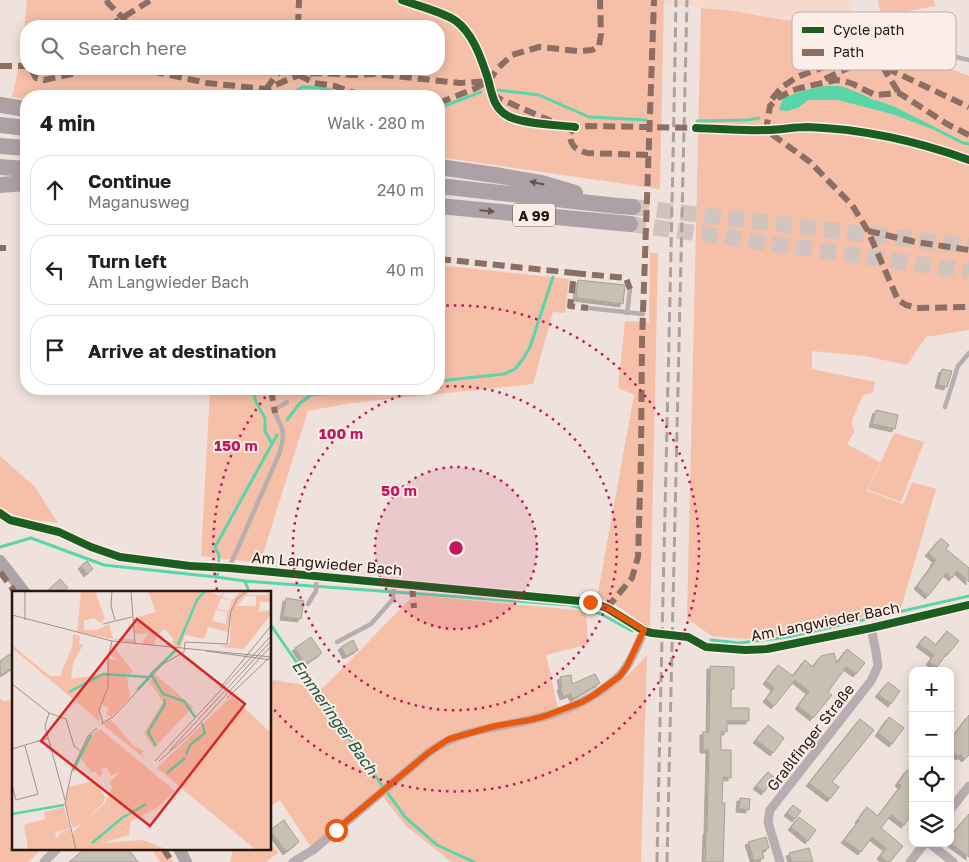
<!DOCTYPE html>
<html lang="en">
<head>
<meta charset="utf-8">
<style>
	:root { --surface:#fff; --page:#f2f2f2; --text:#202124; --muted:#757577; --line:#e0e0e0 }
	body { margin:0; font-family:"Golos Text",sans-serif; background:var(--page); color:var(--text) }
	.controls { position:absolute; right:15px; bottom:15px; display:grid; overflow:hidden; border-radius:10px; box-shadow:0 2px 12px #0003 }
	.controls button { width:45px; height:45px; display:grid; place-items:center; padding:0; border:0; border-bottom:1px solid var(--line); background:var(--surface); color:var(--text); font:25px sans-serif }
	.stop { position:absolute; width:15px; height:15px; margin:-11px; border:4px solid #ea580c; border-radius:50%; background:#fff }
	.stop.end { background:#ea580c; border-color:#fff; box-shadow:0 1px 5px #0008 }
	.list { margin:0; padding:0; list-style:none }
	h2 { display:flex; justify-content:space-between; align-items:center; height:65px; margin:0; padding:0 20px; font-size:21px }
	h2 small { font-size:16px; font-weight:400; color:var(--muted) }
	.list li { display:grid; grid-template-columns:32px 1fr auto; gap:15px; align-items:center; box-sizing:border-box; height:70px; margin:0 10px 10px; padding:0 10px; border:1px solid var(--line); border-radius:20px }
	.list b { display:block; font-size:19px; white-space:nowrap }
	.list p { margin:0; font-size:16px; white-space:nowrap; color:var(--muted) }
	.list em { font-size:16px; font-style:normal; color:var(--muted) }
	.icon { flex:none; width:28px; height:28px; fill:none; stroke:currentColor; stroke-width:2; stroke-linecap:round; stroke-linejoin:round }
	.map { position:relative; flex:none; width:969px; height:862px; overflow:hidden }
	.search { position:absolute; background:var(--surface); box-shadow:0 2px 12px #0003; left:20px; top:20px; width:425px; height:55px; display:flex; align-items:center; gap:12px; box-sizing:border-box; padding:0 18px; border-radius:20px; color:var(--muted); font-size:19px }
	.panel { position:absolute; background:var(--surface); box-shadow:0 2px 12px #0003; left:20px; top:90px; width:425px; height:305px; border-radius:20px }
	.map>svg:first-child { display:block }
</style>
</head>
<body>
<div class="map">
<svg width="969" height="862" viewBox="0 0 969 862">
	<defs>
		<filter id="shadow"><feDropShadow dx="-3" dy="3" stdDeviation="0" flood-color="#0004"/></filter>
	</defs>
	<rect width="100%" height="100%" fill="#efe2dc"/>
	<path fill="#f6d9cd" d="M 664,0 L 851,0 L 854,32 L 727,10 L 664,4 Z"/>
	<g fill="#f6bfa8" fill-rule="evenodd">
		<path d="M 27,0 L 664,0 L 660,189 L 439,157 L 439,96 L 26,96 L 26,99 L 12,97 L 22,53 ZM 439,26 L 439,69 L 26,69 L 26,26 Z"/>
		<path d="M 878,0 L 934,0 L 935,6 L 881,16 Z"/>
		<path d="M 701,8 L 727,10 L 854,32 L 969,76 L 969,330 L 926,337 L 907,365 L 865,356 L 812,351 L 812,369 L 875,382 L 873,393 L 863,395 L 851,423 L 855,430 L 847,444 L 880,462 L 867,491 L 903,504 L 912,482 L 936,489 L 901,608 L 788,634 L 746,639 L 712,636 L 687,619 Z"/>
		<path d="M 650,253 L 658,253 L 650,627 L 645,627 C 628,613 618,603 597,598 L 634,395 L 618,388 L 625,321 L 649,322 Z"/>
		<path d="M 439,265 L 569,279 L 565,313 L 553,312 L 533,384 L 351,403 L 308,411 L 260,563 L 201,556 L 210,389 L 439,389 Z"/>
		<path d="M 894,433 L 924,442 L 901,502 L 868,490 Z"/>
		<path d="M 0,456 L 35,487 L 58,523 C 39,520 15,519 0,507 Z"/>
		<path d="M 414,595 L 586,611 L 588,644 L 546,655 L 558,708 L 554,711 L 450,737 L 312,849 L 280,800 L 270,807 L 270,691 L 273,680 L 323,688 Z"/>
		<path d="M 647,655 L 641,862 L 451,862 L 405,825 L 381,794 L 439,748 L 456,739 L 596,698 L 629,674 Z"/>
		<path d="M 0,699 L 3,701 L 14,700 L 14,848 L 43,848 L 28,862 L 0,862 Z"/>
		<path d="M 270,842 L 278,853 L 267,861 L 268,862 L 230,862 L 233,848 L 270,848 Z"/>
		<path d="M 151,848 L 166,848 L 173,862 L 160,862 Z"/>
	</g>
	<path fill="#59d6a9" d="M 824,86 L 841,86 L 859,93 L 948,135 L 892,114 L 838,100 L 808,100 L 798,108 L 787,111 L 779,110 L 783,98 L 802,91 Z"/>
	<g fill="none" stroke-linecap="round" stroke-linejoin="round">
		<g stroke="#59d6a9" stroke-width="3">
			<path d="M 498,90 L 539,95 L 589,117 L 646,120"/>
			<path d="M 289,96 L 302,87 L 322,88 L 352,96"/>
			<path d="M 877,102 L 896,109 L 963,143 L 969,144"/>
			<path d="M 439,108 L 481,92"/>
			<path d="M 697,121 L 748,120 L 759,118"/>
			<path d="M 439,381 L 504,374 L 515,369 L 523,359 L 530,347 L 553,277"/>
			<path d="M 287,420 L 300,403 L 311,395 L 370,389"/>
			<path d="M 272,444 L 277,435"/>
			<path d="M 0,547 L 31,538 L 104,565 L 216,577 L 218,573 L 219,555 L 215,547 L 272,444 L 265,431 L 265,418 L 256,402 L 252,389"/>
			<path d="M 216,577 L 245,581 L 570,605 L 601,614 L 632,631"/>
			<path d="M 245,581 L 249,592"/>
			<path d="M 270,624 L 379,781 L 405,817 L 437,845 L 474,862"/>
			<path d="M 711,640 L 739,643 L 788,637 L 969,596"/>
		</g>
	</g>
	<g fill="#c8c1b3" stroke="#a69f91" filter="url(#shadow)">
		<path d="M 578,280 L 625,285 L 623,304 L 576,298 Z"/>
		<path d="M 942,369 L 952,371 L 947,387 L 938,385 Z"/>
		<path d="M 876,410 L 898,415 L 895,429 L 872,424 Z"/>
		<path d="M 941,538 L 949,545 L 946,549 L 969,568 L 969,582 L 957,571 L 952,578 L 946,573 L 928,596 L 917,586 L 934,563 L 933,562 L 936,560 L 928,553 Z"/>
		<path d="M 87,561 L 93,569 L 87,574 L 81,566 Z"/>
		<path d="M 60,579 L 68,588 L 62,592 L 46,592 Z"/>
		<path d="M 286,598 L 304,601 L 301,619 L 283,617 Z"/>
		<path d="M 947,631 L 959,641 L 948,654 L 947,653 L 937,667 L 929,662 L 934,655 L 919,644 L 925,636 L 936,645 Z"/>
		<path d="M 311,637 L 322,653 L 306,664 L 295,648 Z"/>
		<path d="M 353,640 L 358,650 L 346,656 L 341,647 Z"/>
		<path d="M 847,649 L 865,663 L 856,674 L 846,667 L 828,692 L 832,695 L 813,718 L 798,706 L 809,691 L 795,680 L 774,706 L 766,699 L 774,688 L 766,681 L 778,665 L 793,676 L 805,660 L 813,667 L 821,656 L 834,653 L 837,663 Z"/>
		<path d="M 10,654 L 14,660 L 14,667 L 0,676 L 0,661 Z"/>
		<path d="M 710,666 L 734,667 L 734,689 L 731,689 L 731,708 L 749,708 L 749,721 L 727,721 L 727,732 L 721,732 L 721,750 L 731,750 L 731,778 L 723,777 L 722,803 L 725,803 L 723,862 L 705,862 L 706,832 L 707,832 L 709,750 L 703,750 L 703,732 L 709,732 Z"/>
		<path d="M 595,674 L 600,683 L 573,699 L 571,694 L 563,697 L 560,687 L 562,687 L 560,677 L 571,675 L 572,684 Z"/>
		<path d="M 888,682 L 900,691 L 891,704 L 878,694 Z"/>
		<path d="M 969,715 L 969,755 L 965,759 L 960,755 L 959,757 L 950,750 L 950,731 L 954,735 Z"/>
		<path d="M 889,717 L 904,728 L 892,744 L 878,733 Z"/>
		<path d="M 860,719 L 874,730 L 832,782 L 839,787 L 830,799 L 809,783 Z"/>
		<path d="M 768,725 L 784,738 L 773,753 L 756,740 Z"/>
		<path d="M 907,770 L 913,774 L 913,813 L 904,825 L 891,815 L 881,828 L 903,846 L 890,862 L 887,862 L 880,856 L 886,848 L 872,837 L 861,852 L 844,840 L 859,821 L 858,820 L 867,807 L 878,816 L 901,786 L 898,783 Z"/>
		<path d="M 768,772 L 775,778 L 764,792 L 756,786 Z"/>
		<path d="M 740,798 L 750,799 L 749,810 L 739,809 Z"/>
		<path d="M 793,805 L 801,811 L 795,819 L 787,813 Z"/>
		<path d="M 969,814 L 969,857 L 950,843 L 950,837 Z"/>
		<path d="M 799,817 L 816,830 L 808,841 L 791,827 Z"/>
		<path d="M 284,820 L 299,842 L 286,852 L 270,830 Z"/>
		<path d="M 766,837 L 769,848 L 762,851 L 764,858 L 754,861 L 748,842 Z"/>
		<path d="M 86,848 L 128,848 L 138,862 L 69,862 Z"/>
		<path d="M 809,848 L 813,862 L 792,862 L 789,853 Z"/>
	</g>
	<g fill="none" stroke-linecap="round" stroke-linejoin="round">
		<path stroke="#d1c3bd" stroke-width="9" stroke-dasharray="9 4.5" stroke-linecap="butt" d="M 652,633 L 688,637"/>
		<g stroke="#d1c3bd" stroke-width="16" stroke-dasharray="16 8" stroke-linecap="butt">
			<path d="M 633,207 L 969,246"/>
			<path d="M 630,224 L 969,271"/>
		</g>
		<g stroke="#b8aeb2" stroke-width="4.5">
			<path d="M 907,45 L 969,60"/>
			<path d="M 588,308 L 643,314"/>
			<path d="M 627,313 L 630,289"/>
			<path d="M 945,407 L 958,366 L 969,353"/>
			<path d="M 229,568 L 280,452 C 285,432 284,431 275,413 L 277,408 L 287,402"/>
			<path d="M 308,604 L 316,591 L 317,576"/>
			<path d="M 337,642 L 371,624 L 393,599 L 394,583"/>
		</g>
		<g stroke="#b8aeb2" stroke-width="9">
			<path d="M 0,513 L 10,520 L 59,532 L 91,547 L 120,557 L 190,566 L 229,568 L 578,600 C 594,603 607,608 620,615 C 631,622 640,630 652,633"/>
			<path d="M 688,637 L 706,647 L 745,650 L 767,649 L 871,628 L 969,605"/>
			<path d="M 950,810 L 969,786"/>
			<path d="M 929,843 L 953,862"/>
			<path d="M 44,862 L 58,848"/>
			<path d="M 293,862 L 313,850 L 428,753 C 458,730 494,728 530,720 C 553,715 580,705 600,691 C 607,686 615,681 621,674 C 632,662 637,645 644,631"/>
			<path d="M 780,862 L 768,822 L 770,810 L 871,681 L 878,666 L 876,652 L 871,628"/>
			<path d="M 910,862 L 925,843"/>
		</g>
		<g stroke="#aea3a7" stroke-width="12">
			<path d="M 0,561 L 24,592"/>
			<path d="M 179,848 L 186,862"/>
		</g>
		<g stroke="#aea1a5" stroke-width="16">
			<path d="M 0,105 L 26,109"/>
			<path d="M 0,125 L 26,128"/>
			<path d="M 0,146 L 26,148"/>
			<path d="M 0,167 L 26,169"/>
			<path d="M 439,167 L 495,175 L 541,183 L 575,193"/>
			<path d="M 0,185 L 26,183"/>
			<path d="M 439,186 L 618,206 L 633,207"/>
			<path d="M 439,206 L 630,224"/>
		</g>
		<g stroke="#aca1a0" stroke-width="3" stroke-dasharray="10 5" stroke-linecap="butt">
			<path d="M 657,862 C 663,575 671,287 676,0"/>
			<path d="M 667,862 L 687,0"/>
		</g>
		<g stroke="#8d6e63" stroke-width="6" stroke-dasharray="12 6" stroke-linecap="butt">
			<path d="M 107,0 L 108,3 L 123,18 L 128,26"/>
			<path d="M 109,26 L 151,0"/>
			<path d="M 298,26 L 299,0"/>
			<path d="M 0,66 L 26,66"/>
			<path d="M 882,66 L 899,93"/>
			<path d="M 31,69 L 36,78 L 44,80 L 96,69"/>
			<path d="M 138,69 L 156,72"/>
			<path d="M 154,69 L 156,72 L 207,83 L 266,89 L 299,75 L 317,73 L 353,75 L 375,74 L 460,83 L 489,81"/>
			<path d="M 299,75 L 314,83 L 335,86 L 363,96"/>
			<path d="M 825,79 L 852,66"/>
			<path d="M 266,89 L 281,69"/>
			<path d="M 493,93 L 498,98 L 551,121"/>
			<path d="M 772,99 L 782,87 L 797,77 L 824,67 L 859,62 L 882,66 L 969,107"/>
			<path d="M 439,101 L 441,102 L 474,89 L 489,81 L 497,69 L 512,55 L 539,47 L 578,51 L 592,50 L 599,46 L 601,34 L 600,0"/>
			<path d="M 969,135 L 947,124 L 899,93 L 875,95 L 853,84 L 844,81 L 836,80 L 800,88 L 791,91 L 778,98 L 770,106 L 766,130 L 810,162 L 852,205 L 868,231 L 898,300 L 906,305 L 917,308 L 969,307"/>
			<path d="M 648,155 L 587,153 C 575,149 570,146 570,133 L 575,127 L 589,126 L 701,128"/>
			<path d="M 868,231 L 916,242 L 969,250"/>
			<path d="M 0,248 L 6,248"/>
			<path d="M 439,259 L 574,273 L 570,306 L 588,308"/>
			<path d="M 574,273 L 626,278 L 630,289"/>
			<path d="M 271,389 L 275,413"/>
			<path d="M 0,572 L 15,592"/>
			<path d="M 412,585 L 414,608"/>
			<path d="M 607,608 L 632,578 L 638,557 L 641,458 L 642,341 L 654,0"/>
			<path d="M 163,848 L 172,862"/>
		</g>
		<g stroke="#fbeee9" stroke-width="11">
			<g id="cycleway">
				<path d="M 402,0 C 418,6 443,12 456,21 C 472,33 480,55 486,73 C 492,89 491,107 508,116 C 521,124 559,125 575,127"/>
				<path d="M 696,128 C 719,129 743,131 766,130 C 780,130 794,127 808,127 C 863,129 917,141 969,160"/>
				<path d="M 0,513 L 10,520 L 59,532 L 91,547 L 120,557 L 190,566 L 229,568 L 590,602 L 607,608 L 644,631 L 652,633 L 688,637 L 706,647 L 745,650 L 767,649 L 871,628 L 969,605"/>
			</g>
		</g>
		<use href="#cycleway" stroke="#1b5e20" stroke-width="8"/>
	</g>
	<defs><path id="oneway-solid" d="M-6-.8H1V-3.2L6.5 0L1 3.2V.8H-6Z" transform="scale(1.25)"/></defs>
	<g fill="#655451">
		<use href="#oneway-solid" transform="translate(537 183) rotate(-168)"/>
		<use href="#oneway-solid" transform="translate(487 211) rotate(5)"/>
	</g>
	<g fill="none" stroke-linecap="round" stroke-linejoin="round">
		<path stroke="#ea580c" stroke-width="6" d="M 336,830 L 428,753 L 449,739 L 495,726 L 530,720 L 545,716 L 582,702 L 594,695 L 620,676 L 627,666 L 644,630 L 607,608 L 590,602"/>
	</g>
	<circle cx="456" cy="548" r="81" fill="#c2185b" fill-opacity=".12"/>
	<g fill="none" stroke="#c2185b" stroke-width="2.5" stroke-dasharray="2.5 5">
		<circle cx="456" cy="548" r="81"/>
		<path d="M439 387A162 162 0 1 1 425 389"/>
		<path d="M217 590A243 243 0 0 1 271 390M439 306A243 243 0 1 1 271 706"/>
	</g>
	<g text-anchor="middle" dominant-baseline="central" stroke-width="4" stroke-linejoin="round" paint-order="stroke">
		<rect fill="#fbeee9" stroke="#69564e" stroke-width="1" x="513" y="203.5" width="42" height="23" rx="4"/>
		<g font-size="14" font-weight="bold" fill="#2a150c">
			<text x="534" y="215">A 99</text>
		</g>
		<g font-size="15" fill="#2a150c" stroke="#fbeee9">
			<text transform="translate(327 563) rotate(5)">Am Langwieder Bach</text>
			<text transform="translate(825 621) rotate(-11)">Am Langwieder Bach</text>
			<text transform="translate(810 737) rotate(-52)">Graßlfinger Straße</text>
		</g>
		<g font-size="16" font-style="italic" fill="#19583e" stroke="#fbeee9">
			<text transform="translate(335 717) rotate(55)">Emmeringer Bach</text>
		</g>
	</g>
	<g transform="translate(12 591)">
		<rect width="259" height="259" fill="#efe2dc"/>
		<path d="M 69,0 L 83,0 L 93,28 L 88,32 L 82,27 L 72,30 L 72,39 L 85,39 L 97,33 L 101,48 L 121,48 L 122,52 L 65,41 ZM 136,0 L 196,0 L 208,5 L 212,0 L 210,6 L 220,9 L 229,0 L 239,0 L 234,4 L 255,4 L 256,0 L 259,11 L 248,11 L 247,21 L 259,19 L 259,23 L 232,58 L 209,56 L 218,52 L 219,23 L 216,41 L 196,36 L 192,48 L 173,44 L 169,56 L 161,56 L 161,48 L 153,38 L 145,44 L 142,54 L 130,53 L 136,42 L 123,43 L 122,27 L 144,21 ZM 233,5 L 244,5 L 244,15 L 225,15 ZM 209,7 L 220,10 L 216,20 L 205,18 ZM 204,19 L 215,21 L 214,33 L 200,30 ZM 61,43 L 68,45 L 67,53 L 71,54 L 61,72 L 59,88 L 96,82 L 96,68 L 105,69 L 98,64 L 100,54 L 121,80 L 115,86 L 118,106 L 99,126 L 94,123 L 97,117 L 89,113 L 87,130 L 0,57 L 0,54 L 38,85 L 48,85 L 60,56 ZM 143,83 L 181,116 L 142,157 L 132,142 L 151,111 L 137,90 ZM 220,105 L 259,142 L 259,259 L 244,259 L 145,177 ZM 99,129 L 121,154 L 132,160 L 129,163 L 137,171 L 90,133 ZM 88,138 L 163,200 L 145,217 L 119,230 L 117,244 L 90,252 L 131,249 L 156,259 L 16,259 L 12,234 L 33,228 L 32,221 L 52,216 L 58,237 L 43,241 L 45,248 L 49,241 L 58,238 L 60,245 L 62,240 L 93,212 L 100,196 L 98,191 L 109,180 L 99,185 L 94,176 L 89,178 L 91,183 L 87,186 L 83,180 L 80,182 L 68,166 L 79,144 ZM 82,190 L 93,206 L 91,212 L 71,232 L 61,237 L 53,213 L 57,196 Z" fill="#f6bfa8" fill-rule="evenodd"/>
		<path fill="none" stroke="#59d6a9" stroke-width="2.5" d="M 166,54 L 185,9 L 193,0M 165,58 L 139,83 L 151,103 L 172,110 L 183,126M 125,99 L 139,84M 57,101 L 91,83 L 136,86M 144,155 L 136,141 L 153,113 L 152,108M 174,164 L 178,154 L 193,142 L 190,132M 61,180 L 79,144M 155,182 L 173,167M 0,223 L 52,214M 80,252 L 110,227 L 134,213"/>
		<path fill="none" stroke="#a09089" stroke-width="1" d="M 13,0 L 13,29M 100,0 L 99,15 L 103,29M 119,0 L 123,53M 0,24 L 100,50 L 259,66M 91,33 L 120,26M 194,60 L 259,69M 0,93 L 37,122 L 54,128 L 62,155 L 69,161M 208,97 L 259,35M 215,107 L 259,65M 37,122 L 33,135 L 53,209M 91,132 L 87,119 L 96,96 L 96,68 L 100,50M 89,133 L 101,126 L 151,73 L 172,61 L 173,51 L 215,53 L 219,20 L 225,8 L 235,0M 0,158 L 36,147M 158,159 L 259,50M 143,170 L 259,45M 147,170 L 178,143 L 259,55M 0,194 L 4,209 L 26,203 L 13,155M 64,259 L 53,212 L 60,179 L 76,145 L 85,137"/>
		<path fill="#d62828" fill-opacity="0.15" stroke="#d62828" stroke-width="2.5" d="M 125,28 L 233,113 L 138,235 L 29,150 Z"/>
		<rect width="259" height="259" fill="none" stroke="#2a150c" stroke-width="2.5"/>
	</g>
	<rect x="792" y="12" width="164" height="58" rx="8" fill="#fbeee9" stroke="#bcada7" stroke-width="1"/>
	<rect x="802" y="27" width="22" height="6" fill="#1b5e20"/>
	<rect x="802" y="49" width="22" height="7" fill="#8d6e63"/>
	<g font-size="14" fill="#2a150c">
		<text x="833" y="35">Cycle path</text>
		<text x="833" y="57">Path</text>
	</g>
	<circle cx="456" cy="548" r="8" fill="#c2185b" stroke="#fbeee9" stroke-width="2.5"/>
	<g font-size="15" text-anchor="middle" font-weight="bold" fill="#c2185b" stroke="#fbeee9" stroke-width="4" stroke-linejoin="round" paint-order="stroke">
		<text x="341" y="439">100 m</text>
		<text x="236" y="451">150 m</text>
		<text x="399" y="496">50 m</text>
	</g>
</svg>
<div class="controls">
<button>+</button>
<button>−</button>
<button><svg class="icon" aria-label="locate" viewBox="0 0 24 24"><circle cx="12" cy="12" r="6"/><path d="M12 2v4M12 18v4M2 12h4M18 12h4"/></svg></button>
<button><svg class="icon" aria-label="layers" viewBox="0 0 24 24"><path d="M12 4l9 5-9 5-9-5zM3 14l9 5 9-5"/></svg></button>
</div>
<div class="stop" style="left:336px;top:830px"></div>
<div class="stop end" style="left:590px;top:602px"></div>
<div class="search"><svg class="icon" aria-label="search" viewBox="0 0 24 24"><circle cx="10" cy="10" r="6"/><path d="M15 15l6 6"/></svg>Search here</div>
<section class="panel">
<h2>4 min<small>Walk · 280 m</small></h2>
<ul class="list">
<li><svg class="icon" aria-label="ahead" viewBox="0 0 24 24"><path d="M12 20V5M6 11l6-6 6 6"/></svg><div><b>Continue</b><p>Maganusweg</p></div><em>240 m</em></li>
<li><svg class="icon" aria-label="left" viewBox="0 0 24 24"><path d="M17 20v-9H6M10 6l-5 5 5 5"/></svg><div><b>Turn left</b><p>Am Langwieder Bach</p></div><em>40 m</em></li>
<li><svg class="icon" aria-label="arrive" viewBox="0 0 24 24"><path d="M6 21V4h12l-3 4 3 4H6"/></svg><div><b>Arrive at destination</b></div></li>
</ul>
</section>
</div>
</body>
</html>
